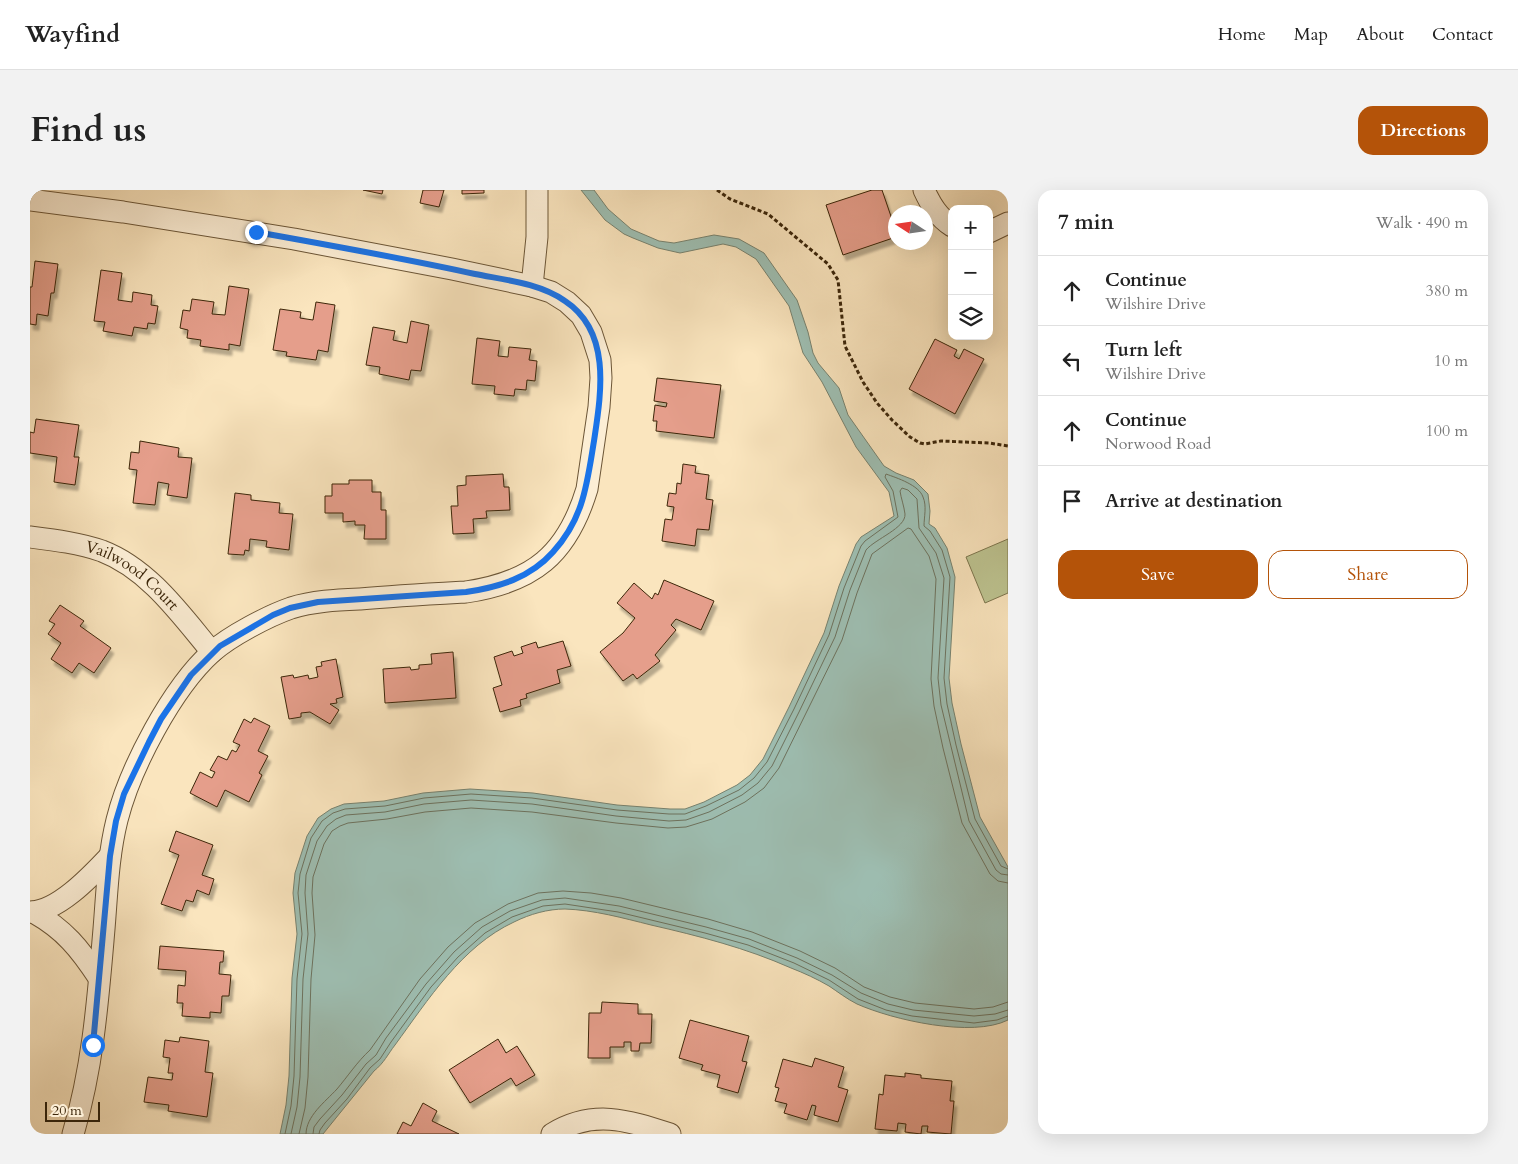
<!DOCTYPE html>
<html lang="en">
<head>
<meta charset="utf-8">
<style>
	:root { --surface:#fff; --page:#f2f2f2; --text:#222; --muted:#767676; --line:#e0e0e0; --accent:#b45309 }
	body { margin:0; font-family:Cardo,serif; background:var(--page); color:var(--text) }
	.controls { position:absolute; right:15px; top:15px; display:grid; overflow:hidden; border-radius:10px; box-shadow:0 5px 20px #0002 }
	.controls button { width:45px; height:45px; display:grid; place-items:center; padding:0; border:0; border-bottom:1px solid var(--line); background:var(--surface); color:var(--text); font:25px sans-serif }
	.compass { position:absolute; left:858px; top:15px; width:45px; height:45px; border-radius:50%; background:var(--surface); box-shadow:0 5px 20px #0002; rotate:282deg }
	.scale { position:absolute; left:15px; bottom:12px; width:55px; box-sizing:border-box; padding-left:5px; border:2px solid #3c260a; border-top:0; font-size:14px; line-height:18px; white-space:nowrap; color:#3c260a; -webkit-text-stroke:4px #fceed5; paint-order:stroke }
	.stop { position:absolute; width:15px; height:15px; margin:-11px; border:4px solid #1a73e8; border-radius:50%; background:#fff }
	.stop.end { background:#1a73e8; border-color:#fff; box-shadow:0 1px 5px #0008 }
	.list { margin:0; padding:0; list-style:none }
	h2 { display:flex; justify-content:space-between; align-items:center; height:65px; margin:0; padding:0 20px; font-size:21px }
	h2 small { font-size:16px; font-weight:400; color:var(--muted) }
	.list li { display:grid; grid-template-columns:32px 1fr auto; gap:15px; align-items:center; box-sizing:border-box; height:70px; padding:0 20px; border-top:1px solid var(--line) }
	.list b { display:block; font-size:19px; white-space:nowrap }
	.list p { margin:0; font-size:16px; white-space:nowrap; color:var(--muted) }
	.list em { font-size:16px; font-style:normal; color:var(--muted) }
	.actions { display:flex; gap:10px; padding:15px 20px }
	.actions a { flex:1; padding:11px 0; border:1px solid var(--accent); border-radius:15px; text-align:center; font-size:18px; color:var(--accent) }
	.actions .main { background:var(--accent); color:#fff }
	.icon { flex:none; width:28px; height:28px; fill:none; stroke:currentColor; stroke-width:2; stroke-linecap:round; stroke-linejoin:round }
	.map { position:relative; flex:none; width:978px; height:944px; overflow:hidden; border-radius:15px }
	header { display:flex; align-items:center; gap:30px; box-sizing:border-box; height:70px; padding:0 25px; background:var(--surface); border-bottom:1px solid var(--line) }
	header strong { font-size:24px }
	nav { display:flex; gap:28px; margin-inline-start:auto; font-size:18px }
	.intro { display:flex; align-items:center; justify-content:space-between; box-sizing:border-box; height:120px; padding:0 30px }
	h1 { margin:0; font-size:35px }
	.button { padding:12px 22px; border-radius:15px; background:var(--accent); color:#fff; font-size:18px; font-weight:700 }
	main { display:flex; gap:30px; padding:0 30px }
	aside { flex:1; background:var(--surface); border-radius:15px; box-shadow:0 5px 20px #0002 }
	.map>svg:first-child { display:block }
</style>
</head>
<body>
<header>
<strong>Wayfind</strong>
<nav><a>Home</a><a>Map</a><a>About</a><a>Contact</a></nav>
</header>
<div class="intro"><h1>Find us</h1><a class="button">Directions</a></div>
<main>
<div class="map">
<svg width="978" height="944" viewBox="0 0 978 944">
	<defs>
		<filter id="shadow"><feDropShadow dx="3" dy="5.5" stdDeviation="1" flood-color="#0004"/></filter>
	</defs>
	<rect width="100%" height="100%" fill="#fae5be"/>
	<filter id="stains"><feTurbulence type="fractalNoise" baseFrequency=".004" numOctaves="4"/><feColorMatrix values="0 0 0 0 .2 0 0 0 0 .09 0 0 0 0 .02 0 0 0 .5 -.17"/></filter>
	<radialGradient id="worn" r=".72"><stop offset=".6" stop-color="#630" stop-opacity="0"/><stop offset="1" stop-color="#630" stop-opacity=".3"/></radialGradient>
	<path fill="#bec592" stroke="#7d764e" d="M 978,349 L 978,403 L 955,413 L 936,367 Z"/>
	<path fill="#9ebfb3" stroke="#77826f" d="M 551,0 L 564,0 L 578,19 L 601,39 L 629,51 L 644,53 L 684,45 L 709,49 L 734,63 L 767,110 L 778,142 L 783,163 L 788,173 L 809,198 L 818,225 L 854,276 L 866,283 L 884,290 L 898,304 L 900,321 L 899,334 L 905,338 L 917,358 L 925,387 L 919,488 L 922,513 L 931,554 L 950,627 L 978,677 L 978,830 C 942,848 863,830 827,814 C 817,809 808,802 799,796 C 787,789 774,783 761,778 C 716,758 669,746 621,735 C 593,728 564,720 535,719 C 518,719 500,724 484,732 C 432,756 398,810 365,855 C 358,864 354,873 344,881 L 293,944 L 250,944 L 256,915 L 259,886 L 262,788 L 267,744 L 263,703 L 265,683 L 277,646 L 288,628 L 301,619 L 314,614 L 354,611 L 393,603 L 440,599 L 503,603 L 587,615 L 640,619 L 655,619 L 674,612 L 707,595 L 720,585 L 733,569 L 759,517 L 794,443 L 809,396 L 826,354 L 831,347 L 864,326 L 859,302 L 826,257 L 792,192 L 773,163 L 759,116 L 726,69 L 706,57 L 693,54 L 650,63 L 628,58 L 603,48 L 594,44 L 575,30 Z"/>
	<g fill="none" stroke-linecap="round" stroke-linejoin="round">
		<g stroke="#6d725e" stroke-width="1">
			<path d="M 255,944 L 261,916 L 264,886 L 267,789 L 272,744 L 268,703 L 270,684 L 281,648 L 292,631 L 303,623 L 315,619 L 355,616 L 394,608 L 441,604 L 502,608 L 587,620 L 639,624 L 655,624 L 676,616 L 709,600 L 724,588 L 737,572 L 764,519 L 799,445 L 814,398 L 831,356 L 835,351 L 868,327 L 863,301 L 855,287 L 856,284 C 867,288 889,295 893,307 C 897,316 894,327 894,336 L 900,341 L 912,360 L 920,387 L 914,488 L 917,514 L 926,555 L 945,629 L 971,676 L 978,679"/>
			<path d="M 261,944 L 267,917 L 270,887 L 273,789 L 278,744 L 275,703 L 276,685 L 287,651 L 297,636 L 306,629 L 316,625 L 355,622 L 394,614 L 441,610 L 502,614 L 586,626 L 639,631 L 656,630 L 679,622 L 712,605 L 728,593 L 742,576 L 769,522 L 805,447 L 820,400 L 836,360 C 845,349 876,338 875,324 C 874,316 871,308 870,301 L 872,298 L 878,300 L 887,309 L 889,338 L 906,363 L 914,388 L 908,488 L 911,515 L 939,631 L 966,680 L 971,684 L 978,685"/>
			<path d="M 269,944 L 275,918 L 278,887 L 281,789 L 285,745 L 282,703 L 283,687 L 294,654 L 302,641 L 310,636 L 318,633 L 357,629 L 395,622 L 441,618 L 502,622 L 586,633 L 638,638 L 656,637 L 682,629 L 715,612 L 734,598 L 749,578 L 812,450 L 827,403 L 842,364 L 878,338 L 881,339 L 899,366 L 906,389 L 901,489 L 904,516 L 913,558 L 932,633 L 960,684 L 968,691 L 978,693"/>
			<path d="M 276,944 C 276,926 295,912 307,899 C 318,886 327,872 340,860 L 390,789 L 418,757 L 445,733 L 478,714 L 508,703 L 533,701 L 561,703 L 591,708 L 678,729 L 722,742 L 770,761 L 805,778 L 834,797 L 860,807 L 885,813 L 944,819 L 963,817 L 978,812"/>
			<path d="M 283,944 L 284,937 L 290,929 L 312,905 L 336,874 L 346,865 L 356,848 L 396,794 L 424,762 L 452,737 L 480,721 L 512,710 L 535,708 L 589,716 L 676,737 L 719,749 L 767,768 L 802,785 L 831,803 L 858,814 L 883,820 L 944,826 L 965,824 L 978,820"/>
			<path d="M 289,944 L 290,940 L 295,933 L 317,909 L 340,878 L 350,869 L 361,852 L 401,797 L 428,767 L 455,743 L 482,727 L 513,716 L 535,714 L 588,722 L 675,743 L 718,755 L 764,773 L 799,790 L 828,809 L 856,820 L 882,826 L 944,833 L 967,830 L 978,826"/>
		</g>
	</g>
	<g fill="#e59e8b" stroke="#3c260a" filter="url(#shadow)">
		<path d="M 333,0 L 353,0 L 352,4 Z"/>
		<path d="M 393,0 L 414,0 L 409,17 L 390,13 Z"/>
		<path d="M 432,0 L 454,0 L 454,3 L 432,4 Z"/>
		<path d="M 842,0 L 852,0 L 866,41 L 866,47 L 813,65 L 796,15 Z"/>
		<path d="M 5,71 L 28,74 L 24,103 L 21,103 L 18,126 L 7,124 L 6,135 L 0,134 L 0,97 L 2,97 Z"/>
		<path d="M 71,80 L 92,83 L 88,110 L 102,112 L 103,102 L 122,105 L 121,115 L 128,116 L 125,134 L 118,133 L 117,139 L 104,137 L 102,146 L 73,141 L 75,132 L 64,131 Z"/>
		<path d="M 199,96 L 219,99 L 210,156 L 199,154 L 199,160 L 170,156 L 171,150 L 157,148 L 158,140 L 150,138 L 153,120 L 160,121 L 162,109 L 184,112 L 182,124 L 195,125 Z"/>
		<path d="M 286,112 L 305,115 L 298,162 L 288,160 L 286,170 L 256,166 L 257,162 L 243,160 L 250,119 L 271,122 L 270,128 L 283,130 Z"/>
		<path d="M 381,131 L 399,135 L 391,181 L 381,180 L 379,190 L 349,184 L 350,177 L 336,175 L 343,137 L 365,141 L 363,150 L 377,153 Z"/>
		<path d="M 447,148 L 470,151 L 468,166 L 478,167 L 479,157 L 501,159 L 499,170 L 507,171 L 505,191 L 497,190 L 496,200 L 485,199 L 484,206 L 464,204 L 465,196 L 442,194 Z"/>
		<path d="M 905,149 L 927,160 L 924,166 L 929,169 L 934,159 L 954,169 L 925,224 L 879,199 Z"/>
		<path d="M 627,188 L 691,195 L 684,248 L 626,241 L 627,231 L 623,231 L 625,215 L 636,217 L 637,213 L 624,211 Z"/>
		<path d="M 6,229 L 49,235 L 44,267 L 49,267 L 45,295 L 24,292 L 27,267 L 0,263 L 0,242 L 4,243 Z"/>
		<path d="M 110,251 L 149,258 L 148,267 L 162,268 L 157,308 L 137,305 L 139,294 L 128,292 L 125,315 L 103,313 L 107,280 L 99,279 L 101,262 L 109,263 Z"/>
		<path d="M 653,274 L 666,276 L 665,283 L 679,285 L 676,309 L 683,310 L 679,340 L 667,339 L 665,356 L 632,351 L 635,329 L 642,330 L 644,317 L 637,316 L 639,303 L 646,304 L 647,293 L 651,294 Z"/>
		<path d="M 473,284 L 474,297 L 479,297 L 480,320 L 456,321 L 457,328 L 443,329 L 444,343 L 423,344 L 421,316 L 428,316 L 427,296 L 436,295 L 436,286 Z"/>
		<path d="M 319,290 L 342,290 L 342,302 L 351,302 L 351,320 L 356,320 L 356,349 L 334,349 L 335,335 L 325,335 L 325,331 L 313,332 L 313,323 L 295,323 L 295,306 L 302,306 L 302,294 L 319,294 Z"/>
		<path d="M 205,303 L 221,305 L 221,310 L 250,313 L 249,323 L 263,324 L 259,360 L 236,357 L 237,351 L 220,349 L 219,361 L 215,360 L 214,365 L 198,364 Z"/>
		<path d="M 634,390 L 684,411 L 671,440 L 646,429 L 641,435 L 646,440 L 625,465 L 630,471 L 607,489 L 603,484 L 593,491 L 570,462 L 593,443 L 605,428 L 587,413 L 604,393 L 622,409 L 625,403 L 628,405 Z"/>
		<path d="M 30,415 L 54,431 L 50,436 L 81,458 L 64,483 L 49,473 L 42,483 L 21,469 L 31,453 L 18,444 L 25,434 L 19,431 Z"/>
		<path d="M 533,451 L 541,476 L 527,480 L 530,493 L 496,504 L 497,508 L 490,510 L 491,516 L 470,522 L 463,498 L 472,495 L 464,467 L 482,461 L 484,466 L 493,463 L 491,457 L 506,452 L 508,458 Z"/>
		<path d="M 423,462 L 426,508 L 355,513 L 353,479 L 380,477 L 381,480 L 389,479 L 389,475 L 402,474 L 401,464 Z"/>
		<path d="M 306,469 L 313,507 L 306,509 L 307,513 L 300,514 L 309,520 L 300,534 L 280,522 L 271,523 L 271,527 L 259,529 L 251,487 L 263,485 L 264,488 L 278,485 L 279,489 L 288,487 L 286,477 L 292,476 L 291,472 Z"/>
		<path d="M 224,528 L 240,536 L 228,561 L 238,566 L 229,583 L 232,585 L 219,612 L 195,600 L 187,617 L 160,603 L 170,582 L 182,588 L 185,582 L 180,580 L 188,566 L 197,570 L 202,560 L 206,562 L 210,555 L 203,552 L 214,529 L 221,533 Z"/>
		<path d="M 146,641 L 183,655 L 172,685 L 184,689 L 179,705 L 167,700 L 163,712 L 156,710 L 152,721 L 131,714 L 149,665 L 139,661 Z"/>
		<path d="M 130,756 L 194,761 L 193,772 L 190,772 L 189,784 L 201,785 L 199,806 L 192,806 L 191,823 L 180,822 L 180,828 L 152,826 L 153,813 L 147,813 L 148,795 L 155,796 L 156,781 L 128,779 Z"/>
		<path d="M 572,812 L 608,814 L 608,824 L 622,824 L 621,853 L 610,853 L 609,861 L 601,861 L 601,852 L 594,852 L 594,857 L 580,857 L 580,868 L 558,868 L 559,823 L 571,823 Z"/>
		<path d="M 660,830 L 719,846 L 712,871 L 717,872 L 708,903 L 687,897 L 690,885 L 671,880 L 673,875 L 649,868 Z"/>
		<path d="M 150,847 L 179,851 L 175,882 L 183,883 L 177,927 L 138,921 L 139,915 L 114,912 L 118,887 L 142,890 L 143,883 L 138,883 L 140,868 L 133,867 L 135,850 L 149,852 Z"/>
		<path d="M 468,849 L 476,863 L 487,856 L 505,885 L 486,896 L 481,888 L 440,913 L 419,880 Z"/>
		<path d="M 785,868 L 814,877 L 808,897 L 818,900 L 808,932 L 784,925 L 786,916 L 782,915 L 777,930 L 754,923 L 757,914 L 745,911 L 749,898 L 745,897 L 753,869 L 782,877 Z"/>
		<path d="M 875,883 L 891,885 L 891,888 L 922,891 L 920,911 L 924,911 L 921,944 L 897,942 L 898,936 L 892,936 L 891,944 L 875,942 L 876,934 L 868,933 L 867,941 L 845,939 L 849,904 L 853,905 L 855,885 L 875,887 Z"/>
		<path d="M 393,913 L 407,921 L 402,931 L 429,944 L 367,944 L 373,932 L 381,936 Z"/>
	</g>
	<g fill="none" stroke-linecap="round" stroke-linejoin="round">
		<g stroke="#6c5637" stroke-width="23">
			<g id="minor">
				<path d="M 894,0 C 901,15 908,27 922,36"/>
				<path d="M 0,10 L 93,22 L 264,49 L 422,79 L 502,96 L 521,102 L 537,112 L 551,125 L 561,142 L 570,170 L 571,188 L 569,217 L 557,299 C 537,365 503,392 436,402 C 401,404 365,406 330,409 C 307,410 283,411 261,418 C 238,426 200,446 182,462 C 142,498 100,578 87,630 C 78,666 77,703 74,739 C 68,809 63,877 43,944"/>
				<path d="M 959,42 L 978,33"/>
				<path d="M 502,96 L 507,47 L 507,0"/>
				<path id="s1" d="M 0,347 C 24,350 49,353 72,361 C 119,379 151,425 182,462"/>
				<path d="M 0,722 C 28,722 62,685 80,666"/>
				<path d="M 3,722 C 34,739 50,759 69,788"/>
				<path d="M 522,944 C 563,919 597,930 640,944"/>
			</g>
		</g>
		<path stroke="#3c260a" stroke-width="3" stroke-dasharray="4 2.5" stroke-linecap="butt" d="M 687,0 L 700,9 L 738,24 L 798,74 L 808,90 L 815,156 L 833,192 L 847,213 L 862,230 L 880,247 L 890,253 L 895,254 L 911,251 L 959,253 L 978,256"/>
		<use href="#minor" stroke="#fceed5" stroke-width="21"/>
	</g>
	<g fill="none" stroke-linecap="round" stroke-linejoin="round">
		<path stroke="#1a73e8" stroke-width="6" d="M 63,855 L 80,666 L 86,631 L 94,604 L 119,552 L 131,529 L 161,485 L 190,456 L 243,425 L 260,418 L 288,412 L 436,402 C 469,397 500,388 523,362 C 554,328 557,293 564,251 C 571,204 582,142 535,111 C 509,93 475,90 445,84 C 372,68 299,55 226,42"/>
	</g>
	<g text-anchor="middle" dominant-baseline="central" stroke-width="5" stroke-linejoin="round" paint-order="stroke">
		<g font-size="16" fill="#3c260a" stroke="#fceed5">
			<text stroke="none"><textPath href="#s1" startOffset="112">Vailwood Court</textPath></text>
		</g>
	</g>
	<rect width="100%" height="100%" filter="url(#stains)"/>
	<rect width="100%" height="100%" fill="url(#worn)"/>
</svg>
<div class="controls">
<button>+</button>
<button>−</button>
<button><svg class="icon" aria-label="layers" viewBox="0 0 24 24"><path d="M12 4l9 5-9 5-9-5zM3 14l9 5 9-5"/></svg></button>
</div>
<svg class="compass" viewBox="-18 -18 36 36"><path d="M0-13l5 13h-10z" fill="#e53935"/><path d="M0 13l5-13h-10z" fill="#767676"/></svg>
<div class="scale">20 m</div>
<div class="stop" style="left:63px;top:855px"></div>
<div class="stop end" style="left:226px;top:42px"></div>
</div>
<aside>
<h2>7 min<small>Walk · 490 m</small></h2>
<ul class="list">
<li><svg class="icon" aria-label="ahead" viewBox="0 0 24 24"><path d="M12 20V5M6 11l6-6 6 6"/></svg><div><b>Continue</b><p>Wilshire Drive</p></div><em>380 m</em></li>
<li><svg class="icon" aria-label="left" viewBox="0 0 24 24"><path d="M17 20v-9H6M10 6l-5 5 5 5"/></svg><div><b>Turn left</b><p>Wilshire Drive</p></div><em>10 m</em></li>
<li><svg class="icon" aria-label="ahead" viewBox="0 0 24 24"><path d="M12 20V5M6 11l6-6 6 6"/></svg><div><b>Continue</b><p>Norwood Road</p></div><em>100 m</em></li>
<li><svg class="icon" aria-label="arrive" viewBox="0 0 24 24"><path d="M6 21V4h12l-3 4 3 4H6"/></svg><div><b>Arrive at destination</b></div></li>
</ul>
<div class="actions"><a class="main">Save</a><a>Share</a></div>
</aside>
</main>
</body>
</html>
